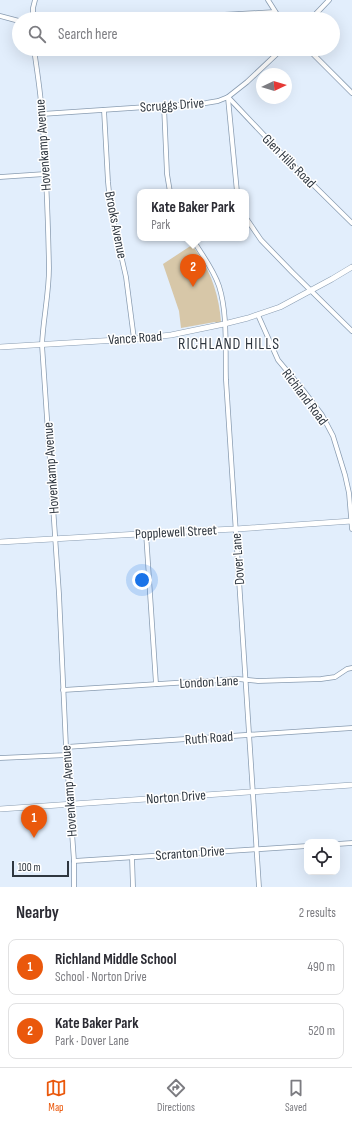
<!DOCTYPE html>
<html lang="en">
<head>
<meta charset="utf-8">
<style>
	:root { --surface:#fff; --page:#f7f7f7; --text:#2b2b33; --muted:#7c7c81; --line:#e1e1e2; --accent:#ea580c }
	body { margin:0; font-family:"Sofia Sans Condensed",sans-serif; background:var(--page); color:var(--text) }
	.controls { position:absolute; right:12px; bottom:12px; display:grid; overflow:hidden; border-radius:8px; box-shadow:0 4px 16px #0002 }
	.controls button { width:36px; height:36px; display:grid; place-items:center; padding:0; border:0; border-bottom:1px solid var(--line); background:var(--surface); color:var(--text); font:20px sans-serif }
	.compass { position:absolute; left:256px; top:68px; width:36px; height:36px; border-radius:50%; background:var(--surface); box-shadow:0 4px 16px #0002; rotate:86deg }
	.scale { position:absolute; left:12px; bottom:10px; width:57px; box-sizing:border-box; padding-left:4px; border:2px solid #2f3740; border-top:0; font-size:11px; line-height:14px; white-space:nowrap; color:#2f3740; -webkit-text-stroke:3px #fff; paint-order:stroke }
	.you { position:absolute; left:142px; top:580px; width:14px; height:14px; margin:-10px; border:3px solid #fff; border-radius:50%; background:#1a73e8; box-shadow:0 0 0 6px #1a73e833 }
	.badge { display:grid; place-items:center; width:26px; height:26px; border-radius:50%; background:var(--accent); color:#fff; font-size:13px; font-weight:700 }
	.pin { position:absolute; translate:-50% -33px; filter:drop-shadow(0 1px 2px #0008) }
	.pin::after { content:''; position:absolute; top:21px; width:14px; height:12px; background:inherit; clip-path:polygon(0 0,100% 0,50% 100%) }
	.popup { position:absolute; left:137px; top:189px; width:112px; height:52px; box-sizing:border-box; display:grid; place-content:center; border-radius:8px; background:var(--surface); filter:drop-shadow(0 1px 3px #0005); font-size:13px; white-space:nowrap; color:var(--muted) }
	.popup b { font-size:15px; color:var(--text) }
	.popup::after { content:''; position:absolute; left:50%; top:100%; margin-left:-8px; border:8px solid transparent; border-top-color:var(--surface) }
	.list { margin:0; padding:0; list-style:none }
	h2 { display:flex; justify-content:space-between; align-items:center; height:52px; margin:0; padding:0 16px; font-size:17px }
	h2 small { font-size:13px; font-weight:400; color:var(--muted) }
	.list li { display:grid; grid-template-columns:26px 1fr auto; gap:12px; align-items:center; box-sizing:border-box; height:56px; margin:0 8px 8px; padding:0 8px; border:1px solid var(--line); border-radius:8px }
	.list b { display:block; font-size:15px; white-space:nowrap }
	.list p { margin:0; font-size:13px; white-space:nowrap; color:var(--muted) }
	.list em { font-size:13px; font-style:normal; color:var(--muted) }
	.icon { flex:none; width:22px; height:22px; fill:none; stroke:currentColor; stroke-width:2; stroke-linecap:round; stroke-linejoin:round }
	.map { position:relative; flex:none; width:352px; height:887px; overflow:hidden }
	.search { position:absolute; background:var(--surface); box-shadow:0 4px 16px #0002; left:12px; right:12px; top:12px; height:44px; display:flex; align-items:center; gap:10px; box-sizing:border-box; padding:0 14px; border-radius:22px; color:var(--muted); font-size:15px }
	.sheet { height:180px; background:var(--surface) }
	nav { display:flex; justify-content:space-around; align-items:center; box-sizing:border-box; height:56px; border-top:1px solid var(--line); background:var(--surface); font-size:11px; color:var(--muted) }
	nav a { display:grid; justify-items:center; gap:2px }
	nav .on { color:var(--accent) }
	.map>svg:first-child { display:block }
</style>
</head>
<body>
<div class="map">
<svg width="352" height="887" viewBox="0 0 352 887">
	<rect width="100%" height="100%" fill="#e2eefc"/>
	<path fill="#d7c7a8" d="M 192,245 C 210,269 219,293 221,322 L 217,324 L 215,322 L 181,328 L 179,311 L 163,264 Z"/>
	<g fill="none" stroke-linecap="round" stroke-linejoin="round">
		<g stroke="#899cb1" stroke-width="5.5">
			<g id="minor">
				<path d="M 268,0 L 280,19"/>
				<path d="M 0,16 L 19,21"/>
				<path d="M 33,19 L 33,8 L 35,0"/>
				<path d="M 149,19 L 275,12"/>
				<path d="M 311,19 L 329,0"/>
				<path d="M 34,49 C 37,71 41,94 42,116 C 46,166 48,218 49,268 C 49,294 43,319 42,345 L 59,594 L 66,747 L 74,861 L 74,887"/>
				<path d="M 308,49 L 352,93"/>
				<path d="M 228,97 L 279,151 L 352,223"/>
				<path d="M 228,98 L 237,192"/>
				<path d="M 164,106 L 167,174 L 170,192"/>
				<path d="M 104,110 L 108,182 L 111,211 L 126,277 L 134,339"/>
				<path d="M 42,114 L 206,103 L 218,101 L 228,97 L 247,82 L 282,49"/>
				<path d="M 0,177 L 45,174"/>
				<path d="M 246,218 L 261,240 L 292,272 L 352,331"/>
				<path d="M 192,238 C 201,254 213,268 219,286 C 228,314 225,351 226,380 L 259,887"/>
				<path d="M 258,315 L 278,360 L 303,390 L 322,415 L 333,436 L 345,475 L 349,493 L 352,529"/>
				<path d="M 146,533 L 156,684"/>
				<path d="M 63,690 L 238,679 L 258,681 L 321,679 L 335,677 L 347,669 L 352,668"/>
				<path d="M 66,747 L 352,728"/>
				<path d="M 0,758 L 67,755"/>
				<path d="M 337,844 L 352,843"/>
				<path d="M 132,857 L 133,887"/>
				<path d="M 74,861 L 307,846"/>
			</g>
		</g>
		<g stroke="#899cb1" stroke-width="6">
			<g id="tertiary">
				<path d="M 0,347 L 134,339 L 171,335 L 224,324 L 248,318 L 280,307 L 332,279 L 352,267"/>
				<path d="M 0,542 L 191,531 L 236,529 L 352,521"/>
				<path d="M 0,809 L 352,785"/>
			</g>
		</g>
		<use href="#minor" stroke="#fff" stroke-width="4"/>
		<use href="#tertiary" stroke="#fff" stroke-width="5"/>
	</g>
	<g text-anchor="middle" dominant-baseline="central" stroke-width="3" stroke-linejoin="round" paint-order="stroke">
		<g font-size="14" fill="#2f3740" stroke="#fff">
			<text transform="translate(172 105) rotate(-4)">Scruggs Drive</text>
			<text transform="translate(43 145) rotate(-94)">Hovenkamp Avenue</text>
			<text transform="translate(289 161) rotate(45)">Glen Hills Road</text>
			<text transform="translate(116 225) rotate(79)">Brooks Avenue</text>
			<text transform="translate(135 338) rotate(-4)">Vance Road</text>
			<text transform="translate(305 397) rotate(53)">Richland Road</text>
			<text transform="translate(51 468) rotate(-94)">Hovenkamp Avenue</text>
			<text transform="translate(176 532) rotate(-3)">Popplewell Street</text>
			<text transform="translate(238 559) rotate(-94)">Dover Lane</text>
			<text transform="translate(209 682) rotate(-3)">London Lane</text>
			<text transform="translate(209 738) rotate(-4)">Ruth Road</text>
			<text transform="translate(69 791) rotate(-94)">Hovenkamp Avenue</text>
			<text transform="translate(176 797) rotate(-4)">Norton Drive</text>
			<text transform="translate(190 853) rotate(-4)">Scranton Drive</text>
		</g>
		<g font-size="16" letter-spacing="1" fill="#2f3740" stroke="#fff">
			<text x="229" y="344">RICHLAND HILLS</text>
		</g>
	</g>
</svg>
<div class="controls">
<button><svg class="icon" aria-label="locate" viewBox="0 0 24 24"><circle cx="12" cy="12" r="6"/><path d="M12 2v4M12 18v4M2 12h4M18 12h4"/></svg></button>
</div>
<svg class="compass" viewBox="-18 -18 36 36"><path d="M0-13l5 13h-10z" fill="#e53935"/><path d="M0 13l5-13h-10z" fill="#7c7c81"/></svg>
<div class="scale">100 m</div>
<div class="you"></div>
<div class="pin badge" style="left:34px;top:838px">1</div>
<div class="pin badge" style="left:193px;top:287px">2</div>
<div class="popup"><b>Kate Baker Park</b>Park</div>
<div class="search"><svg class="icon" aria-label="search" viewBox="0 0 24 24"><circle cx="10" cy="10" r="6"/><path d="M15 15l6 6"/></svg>Search here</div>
</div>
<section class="sheet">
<h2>Nearby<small>2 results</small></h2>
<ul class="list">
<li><span class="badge">1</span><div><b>Richland Middle School</b><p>School · Norton Drive</p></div><em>490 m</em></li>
<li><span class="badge">2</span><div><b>Kate Baker Park</b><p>Park · Dover Lane</p></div><em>520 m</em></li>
</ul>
</section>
<nav>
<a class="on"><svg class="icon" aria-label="map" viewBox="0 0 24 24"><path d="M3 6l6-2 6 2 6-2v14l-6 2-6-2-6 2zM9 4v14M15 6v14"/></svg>Map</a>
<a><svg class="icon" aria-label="directions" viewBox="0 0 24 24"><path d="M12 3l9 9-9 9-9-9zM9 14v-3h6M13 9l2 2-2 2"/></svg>Directions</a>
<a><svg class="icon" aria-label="saved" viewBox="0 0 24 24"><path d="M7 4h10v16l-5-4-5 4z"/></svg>Saved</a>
</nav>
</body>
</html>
